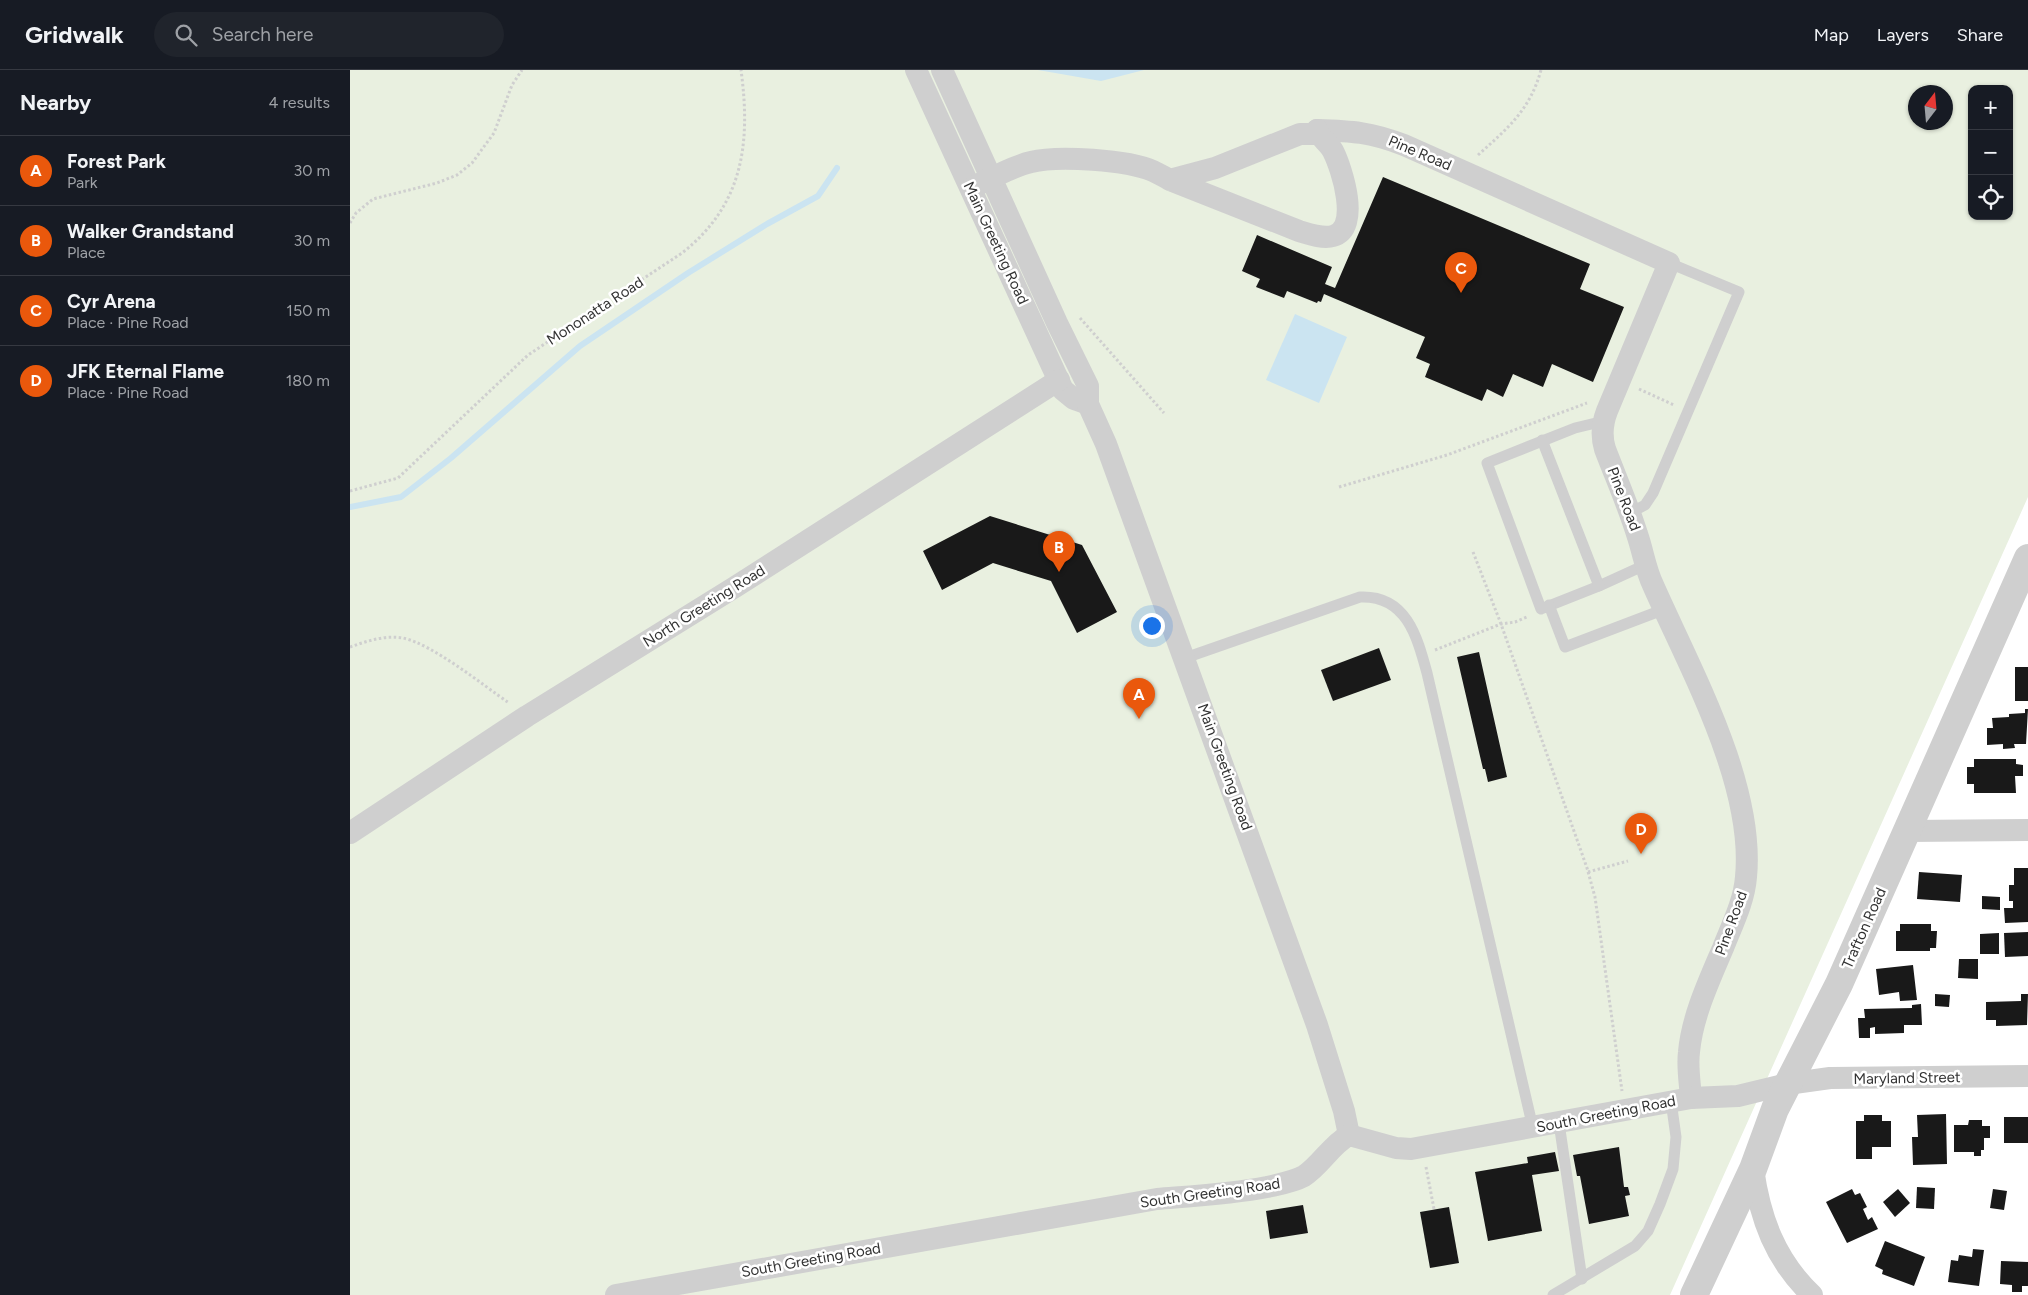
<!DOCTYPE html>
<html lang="en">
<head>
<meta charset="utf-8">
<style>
	:root { --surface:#171b24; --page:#20242c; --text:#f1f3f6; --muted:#9ea1a6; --line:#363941; --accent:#ea580c }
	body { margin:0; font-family:Figtree,sans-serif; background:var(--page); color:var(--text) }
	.controls { position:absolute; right:15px; top:15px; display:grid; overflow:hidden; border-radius:10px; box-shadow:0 1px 4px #0004 }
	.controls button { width:45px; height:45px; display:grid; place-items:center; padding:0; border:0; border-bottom:1px solid var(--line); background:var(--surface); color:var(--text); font:25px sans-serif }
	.compass { position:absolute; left:1558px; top:15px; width:45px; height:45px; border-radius:50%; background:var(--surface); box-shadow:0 1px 4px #0004; rotate:16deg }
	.you { position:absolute; left:801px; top:555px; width:18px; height:18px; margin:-12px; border:4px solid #fff; border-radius:50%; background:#1a73e8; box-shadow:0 0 0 8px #1a73e833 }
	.badge { display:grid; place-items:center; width:32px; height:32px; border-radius:50%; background:var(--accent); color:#fff; font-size:16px; font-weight:700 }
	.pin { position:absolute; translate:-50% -41px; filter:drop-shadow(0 1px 2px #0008) }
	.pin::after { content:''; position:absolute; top:26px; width:18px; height:15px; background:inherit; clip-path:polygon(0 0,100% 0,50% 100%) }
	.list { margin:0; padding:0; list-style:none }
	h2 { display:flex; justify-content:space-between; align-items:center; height:65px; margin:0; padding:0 20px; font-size:21px }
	h2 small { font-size:16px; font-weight:400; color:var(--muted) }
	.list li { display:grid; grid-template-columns:32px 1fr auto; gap:15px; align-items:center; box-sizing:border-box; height:70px; padding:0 20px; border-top:1px solid var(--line) }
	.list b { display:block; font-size:19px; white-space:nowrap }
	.list p { margin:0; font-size:16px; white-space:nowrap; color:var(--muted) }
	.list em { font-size:16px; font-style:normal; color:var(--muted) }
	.icon { flex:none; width:28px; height:28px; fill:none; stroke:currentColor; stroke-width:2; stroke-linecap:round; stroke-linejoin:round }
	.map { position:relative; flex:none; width:1678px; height:1225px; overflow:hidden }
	header { display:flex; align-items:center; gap:30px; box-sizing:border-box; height:70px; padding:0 25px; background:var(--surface); border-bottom:1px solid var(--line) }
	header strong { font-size:24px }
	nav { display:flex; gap:28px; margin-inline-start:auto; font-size:18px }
	.search { width:350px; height:45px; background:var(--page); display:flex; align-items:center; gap:12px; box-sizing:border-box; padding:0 18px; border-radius:28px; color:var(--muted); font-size:19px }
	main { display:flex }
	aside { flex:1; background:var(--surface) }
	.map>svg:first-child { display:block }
</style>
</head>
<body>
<header>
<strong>Gridwalk</strong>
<div class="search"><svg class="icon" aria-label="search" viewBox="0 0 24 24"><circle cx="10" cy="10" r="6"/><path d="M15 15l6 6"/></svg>Search here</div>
<nav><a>Map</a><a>Layers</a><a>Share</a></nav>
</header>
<main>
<aside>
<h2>Nearby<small>4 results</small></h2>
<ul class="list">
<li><span class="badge">A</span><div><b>Forest Park</b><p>Park</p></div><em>30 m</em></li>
<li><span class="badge">B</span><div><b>Walker Grandstand</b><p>Place</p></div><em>30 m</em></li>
<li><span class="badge">C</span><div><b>Cyr Arena</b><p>Place · Pine Road</p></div><em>150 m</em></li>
<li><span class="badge">D</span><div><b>JFK Eternal Flame</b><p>Place · Pine Road</p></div><em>180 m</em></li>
</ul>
</aside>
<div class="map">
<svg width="1678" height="1225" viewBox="0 0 1678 1225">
	<rect width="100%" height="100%" fill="#fff"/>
	<path fill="#e9f0e0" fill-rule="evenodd" d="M 0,0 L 1678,0 L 1678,427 L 1320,1225 L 0,1225 ZM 1622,19 L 1659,19 L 1659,146 L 1622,146 ZM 1566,22 L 1596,22 L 1596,52 L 1566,52 Z"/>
	<g fill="#cbe4f1">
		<path d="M 688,0 L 794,0 L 751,11 Z"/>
		<path d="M 945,244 L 997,267 L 969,333 L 916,310 Z"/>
	</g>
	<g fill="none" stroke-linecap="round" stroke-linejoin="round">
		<path stroke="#cbe4f1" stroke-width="6" d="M 0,437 L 51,427 L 101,388 L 230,276 L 338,203 L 417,154 L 468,126 L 487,98"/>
	</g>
	<g fill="#191919">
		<path d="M 1033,107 L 1240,194 L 1230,219 L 1274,237 L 1243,312 L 1202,294 L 1193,317 L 1163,304 L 1153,327 L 1137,319 L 1132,331 L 1075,307 L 1080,294 L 1066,288 L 1075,267 L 974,224 L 971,232 L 968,231 L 967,233 L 937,221 L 934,228 L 906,217 L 910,209 L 892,201 L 907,165 L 982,197 L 975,214 L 985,218 Z"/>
		<path d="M 640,446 L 732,475 L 767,542 L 727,563 L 701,511 L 643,493 L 592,520 L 573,481 Z"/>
		<path d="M 1029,578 L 1041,610 L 983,631 L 971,600 Z"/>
		<path d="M 1129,582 L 1157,707 L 1138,712 L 1135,699 L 1133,699 L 1107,587 Z"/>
		<rect x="1665" y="597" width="13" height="34"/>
		<path d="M 1675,639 L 1678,639 L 1676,674 L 1664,674 L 1665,678 L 1653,679 L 1653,674 L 1637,675 L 1637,658 L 1643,658 L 1642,648 L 1659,647 L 1659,644 L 1675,643 Z"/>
		<path d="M 1624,689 L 1666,689 L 1666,694 L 1673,695 L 1673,706 L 1665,706 L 1666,723 L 1624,723 L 1624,714 L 1617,714 L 1617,697 L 1624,697 Z"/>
		<path d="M 1664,798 L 1678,798 L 1678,852 L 1655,853 L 1654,838 L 1663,838 L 1663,831 L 1659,831 L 1659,815 L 1664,815 Z"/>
		<path d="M 1569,802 L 1612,805 L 1610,832 L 1567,829 Z"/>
		<path d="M 1632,826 L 1650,827 L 1650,840 L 1632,839 Z"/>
		<path d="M 1550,854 L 1581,854 L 1581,861 L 1587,861 L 1586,878 L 1580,878 L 1580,881 L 1546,881 L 1546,861 L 1550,861 Z"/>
		<path d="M 1678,862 L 1678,886 L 1655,887 L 1654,863 Z"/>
		<path d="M 1649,863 L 1649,884 L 1630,884 L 1630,864 Z"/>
		<path d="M 1609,889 L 1628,889 L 1628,909 L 1608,908 Z"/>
		<path d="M 1563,895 L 1567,930 L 1550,931 L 1549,922 L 1529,925 L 1526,899 Z"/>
		<path d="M 1585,924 L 1600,925 L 1599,937 L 1585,936 Z"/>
		<path d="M 1671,924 L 1678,924 L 1677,955 L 1646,956 L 1646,950 L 1636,950 L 1636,932 L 1671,931 Z"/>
		<path d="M 1571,934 L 1572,955 L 1554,955 L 1554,963 L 1525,964 L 1525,957 L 1520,958 L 1520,968 L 1509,968 L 1508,948 L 1515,948 L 1514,939 L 1562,938 L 1562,935 Z"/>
		<path d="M 1596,1044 L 1597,1094 L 1563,1095 L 1562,1067 L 1568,1067 L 1567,1045 Z"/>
		<path d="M 1514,1045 L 1532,1045 L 1532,1051 L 1541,1051 L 1541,1077 L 1522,1077 L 1522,1089 L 1506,1089 L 1506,1051 L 1514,1051 Z"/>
		<rect x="1654" y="1047" width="24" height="26"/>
		<path d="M 1619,1050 L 1632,1050 L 1632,1056 L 1640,1056 L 1640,1068 L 1634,1068 L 1634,1080 L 1631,1080 L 1631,1086 L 1624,1086 L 1624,1082 L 1604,1082 L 1604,1055 L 1618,1055 Z"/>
		<path d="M 1269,1077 L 1274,1117 L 1278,1117 L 1280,1125 L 1275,1126 L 1279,1146 L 1239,1154 L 1230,1106 L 1227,1106 L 1223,1085 Z"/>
		<path d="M 1205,1082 L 1209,1101 L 1182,1105 L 1192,1161 L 1138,1171 L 1125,1102 L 1178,1093 L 1177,1087 Z"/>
		<path d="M 1567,1117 L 1585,1118 L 1584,1139 L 1566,1138 Z"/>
		<path d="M 1502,1119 L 1505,1125 L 1510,1123 L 1517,1137 L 1513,1139 L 1518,1150 L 1522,1147 L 1528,1159 L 1497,1173 L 1476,1132 Z"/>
		<path d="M 1548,1119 L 1560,1133 L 1545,1147 L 1533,1132 Z"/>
		<path d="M 1643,1119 L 1657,1121 L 1654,1140 L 1640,1138 Z"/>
		<path d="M 953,1135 L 958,1163 L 920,1169 L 916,1141 Z"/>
		<path d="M 1099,1137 L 1109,1193 L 1080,1198 L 1070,1142 Z"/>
		<path d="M 1535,1171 L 1575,1187 L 1564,1216 L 1532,1204 L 1533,1200 L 1525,1196 Z"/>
		<path d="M 1623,1179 L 1634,1180 L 1629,1216 L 1598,1212 L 1601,1190 L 1608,1191 L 1609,1185 L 1622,1187 Z"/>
		<path d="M 1651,1191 L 1678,1192 L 1678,1216 L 1672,1216 L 1672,1222 L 1662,1222 L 1662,1215 L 1650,1214 Z"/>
	</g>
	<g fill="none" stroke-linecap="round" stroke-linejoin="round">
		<g stroke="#cfcfcf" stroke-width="3" stroke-dasharray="2.5 2.5" stroke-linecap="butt">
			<path d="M 1128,85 C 1158,58 1180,40 1191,0"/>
			<path d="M 0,153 L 6,143 L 23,129 L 87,113 L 107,105 L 122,93 L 144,63 L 162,15 L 172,0"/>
			<path d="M 730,248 L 814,343"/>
			<path d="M 1289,319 L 1324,335"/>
			<path d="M 989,417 L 1097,385 L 1237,333"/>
			<path d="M 0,421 L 48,408 L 178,285 L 332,183 C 393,135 401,74 391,0"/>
			<path d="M 1123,482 L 1151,554 L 1237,798 L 1245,827 L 1272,1021"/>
			<path d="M 0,577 C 17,571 35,565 53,568 C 82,574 133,615 159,633"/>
			<path d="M 1085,580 L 1151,554 L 1165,552 L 1177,547"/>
			<path d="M 1238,802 L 1278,791"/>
			<path d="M 1076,1097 L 1084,1139"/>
		</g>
		<g stroke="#cfcfcf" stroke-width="11">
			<path d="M 1254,351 L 1225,358 L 1137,393 L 1191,539 L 1249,516 L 1295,495"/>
			<path d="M 1192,370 L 1249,516"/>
			<path d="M 1280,443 L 1295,435 L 1303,423 L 1389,222 L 1319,193"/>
			<path d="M 1199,535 L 1215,577 L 1315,539"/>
			<path d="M 835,588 L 1010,527 C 1056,525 1067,566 1077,603 L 1183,1058"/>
			<path d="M 1209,1053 L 1232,1209"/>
			<path d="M 1203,1225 L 1285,1176 L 1298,1161 L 1310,1134 L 1323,1099 L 1326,1067 L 1321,1031"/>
		</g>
		<g stroke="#cfcfcf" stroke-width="22">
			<path d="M 566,0 L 713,320 L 724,329 L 738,334"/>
			<path d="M 592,0 L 707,253 L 738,316 L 738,334 L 756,374 L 967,955 L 994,1041 L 999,1065"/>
			<path d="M 967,60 C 1002,61 1020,62 1054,75 L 1319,193 L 1257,341 C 1252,354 1251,366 1255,379 C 1266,408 1278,435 1287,464 C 1293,481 1295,498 1303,515 C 1340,599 1405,714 1396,807 C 1394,832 1382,855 1373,878 C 1359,911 1342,947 1339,982 C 1337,997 1340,1013 1341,1028"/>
			<path d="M 621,118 C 640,109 660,97 681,92 C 708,85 778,90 803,101 C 809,104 815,107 820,110 L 865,98 L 950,64 L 964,64 L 967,60 C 970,68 979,73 983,81 C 992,99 1011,158 983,166 C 973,169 959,164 949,161 L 820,110"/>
			<path d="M 1557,761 L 1678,760"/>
			<path d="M 0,763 L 177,646 L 385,517 L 709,310"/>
			<path d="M 1403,1099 C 1410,1148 1425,1190 1462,1225"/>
			<path d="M 266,1225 L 807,1129 C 844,1126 881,1124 917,1117 C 930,1114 943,1112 954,1106 C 971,1095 981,1075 999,1065 L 1046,1078 L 1061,1079 L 1341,1028 L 1388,1026 L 1437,1014 L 1480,1008 L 1678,1006"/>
		</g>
		<path stroke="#cfcfcf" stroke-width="28" d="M 1344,1225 L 1403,1099 L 1425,1039 L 1489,914 L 1678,488"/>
	</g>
	<g text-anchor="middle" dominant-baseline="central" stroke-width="5" stroke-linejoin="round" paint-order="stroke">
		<g font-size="15" fill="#323232" stroke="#fff">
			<text transform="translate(1070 83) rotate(23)">Pine Road</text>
			<text transform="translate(646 173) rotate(65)">Main Greeting Road</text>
			<text transform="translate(245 241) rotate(-33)">Mononatta Road</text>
			<text transform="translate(1274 429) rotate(69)">Pine Road</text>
			<text transform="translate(354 536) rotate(-32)">North Greeting Road</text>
			<text transform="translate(875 697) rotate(70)">Main Greeting Road</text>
			<text transform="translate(1381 853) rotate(-70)">Pine Road</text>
			<text transform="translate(1514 858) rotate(-66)">Trafton Road</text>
			<text transform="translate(1557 1008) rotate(-1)">Maryland Street</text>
			<text transform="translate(1256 1044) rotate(-11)">South Greeting Road</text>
			<text transform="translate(860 1123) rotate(-8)">South Greeting Road</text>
			<text transform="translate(461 1190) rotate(-10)">South Greeting Road</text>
		</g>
	</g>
</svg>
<div class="controls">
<button>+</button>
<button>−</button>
<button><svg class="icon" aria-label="locate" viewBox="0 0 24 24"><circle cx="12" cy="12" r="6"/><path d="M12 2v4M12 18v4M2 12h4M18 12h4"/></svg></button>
</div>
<svg class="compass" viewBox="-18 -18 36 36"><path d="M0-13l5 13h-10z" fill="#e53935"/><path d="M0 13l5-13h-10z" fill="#9ea1a6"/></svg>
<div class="you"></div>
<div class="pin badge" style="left:789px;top:649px">A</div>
<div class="pin badge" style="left:709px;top:502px">B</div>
<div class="pin badge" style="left:1111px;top:223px">C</div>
<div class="pin badge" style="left:1291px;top:784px">D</div>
</div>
</main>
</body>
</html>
